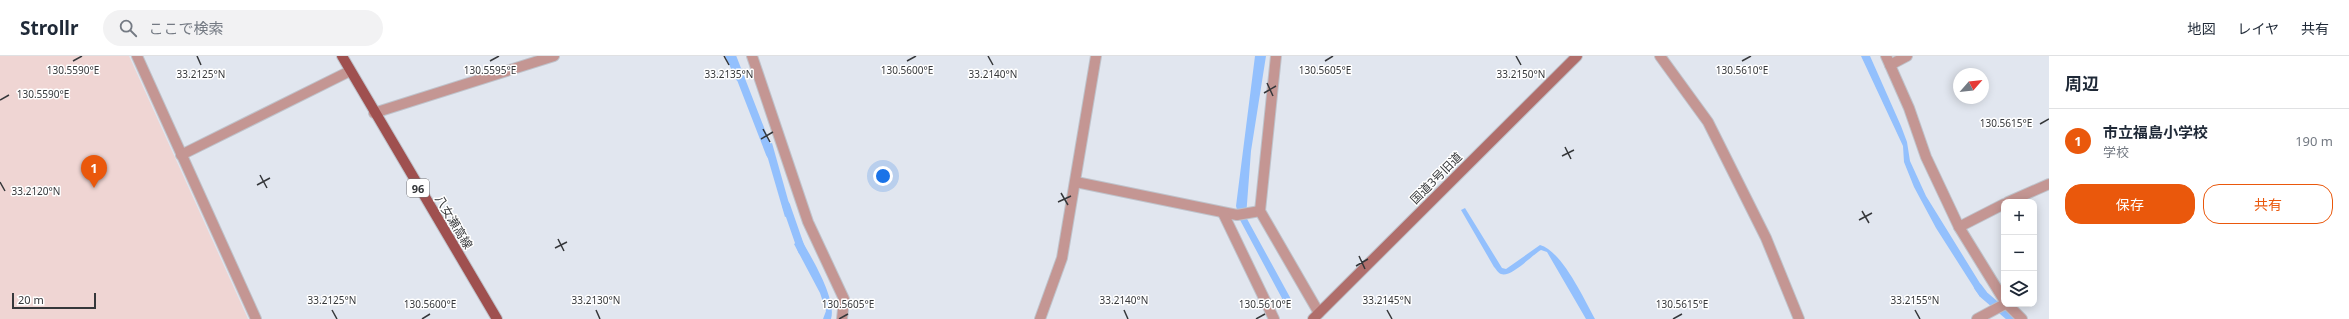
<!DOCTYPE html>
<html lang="ja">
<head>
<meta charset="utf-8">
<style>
	:root { --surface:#fff; --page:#f2f2f3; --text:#1f2937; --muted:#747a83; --line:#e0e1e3; --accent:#ea580c }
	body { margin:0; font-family:"Noto Sans","Noto Sans JP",sans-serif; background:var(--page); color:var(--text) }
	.controls { position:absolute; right:12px; bottom:12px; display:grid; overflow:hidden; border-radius:8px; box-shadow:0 2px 10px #0003 }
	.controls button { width:36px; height:36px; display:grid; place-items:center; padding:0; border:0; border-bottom:1px solid var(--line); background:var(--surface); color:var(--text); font:20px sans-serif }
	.compass { position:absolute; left:1953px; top:12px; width:36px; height:36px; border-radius:50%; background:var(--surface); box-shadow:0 2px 10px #0003; rotate:62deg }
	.scale { position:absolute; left:12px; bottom:10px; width:84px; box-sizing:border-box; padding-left:4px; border:2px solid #35373a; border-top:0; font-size:11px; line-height:14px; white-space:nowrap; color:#35373a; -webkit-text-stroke:3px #fff; paint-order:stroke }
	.you { position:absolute; left:883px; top:120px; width:14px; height:14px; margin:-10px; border:3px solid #fff; border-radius:50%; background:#1a73e8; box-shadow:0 0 0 6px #1a73e833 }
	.badge { display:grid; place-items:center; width:26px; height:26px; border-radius:50%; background:var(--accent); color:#fff; font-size:13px; font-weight:700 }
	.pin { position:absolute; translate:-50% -33px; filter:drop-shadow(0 1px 2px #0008) }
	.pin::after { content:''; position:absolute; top:21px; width:14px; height:12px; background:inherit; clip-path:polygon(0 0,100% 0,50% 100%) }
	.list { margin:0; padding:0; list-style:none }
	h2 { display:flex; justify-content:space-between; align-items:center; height:52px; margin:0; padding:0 16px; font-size:17px }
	h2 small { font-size:13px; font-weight:400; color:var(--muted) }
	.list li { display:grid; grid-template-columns:26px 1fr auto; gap:12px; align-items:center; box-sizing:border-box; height:64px; padding:0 16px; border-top:1px solid var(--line) }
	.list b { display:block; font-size:15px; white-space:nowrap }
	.list p { margin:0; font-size:13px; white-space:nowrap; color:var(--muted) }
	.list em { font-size:13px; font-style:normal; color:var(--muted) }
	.actions { display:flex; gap:8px; padding:12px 16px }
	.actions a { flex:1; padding:9px 0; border:1px solid var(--accent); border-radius:16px; text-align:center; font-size:14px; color:var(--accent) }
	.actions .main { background:var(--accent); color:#fff }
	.icon { flex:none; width:22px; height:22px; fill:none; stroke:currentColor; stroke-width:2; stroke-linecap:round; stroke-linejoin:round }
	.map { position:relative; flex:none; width:2049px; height:263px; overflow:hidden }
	header { display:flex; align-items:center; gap:24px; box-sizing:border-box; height:56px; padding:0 20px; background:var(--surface); border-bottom:1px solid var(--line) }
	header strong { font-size:19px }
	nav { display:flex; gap:22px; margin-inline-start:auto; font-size:14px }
	.search { width:280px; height:36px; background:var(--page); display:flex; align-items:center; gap:10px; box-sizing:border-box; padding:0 14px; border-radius:22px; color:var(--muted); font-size:15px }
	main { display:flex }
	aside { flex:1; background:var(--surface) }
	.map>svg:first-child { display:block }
</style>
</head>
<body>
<header>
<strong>Strollr</strong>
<div class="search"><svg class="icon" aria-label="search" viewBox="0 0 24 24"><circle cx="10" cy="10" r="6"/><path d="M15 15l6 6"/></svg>ここで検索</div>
<nav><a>地図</a><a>レイヤ</a><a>共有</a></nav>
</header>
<main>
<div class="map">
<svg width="2049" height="263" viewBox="0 0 2049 263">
	<rect width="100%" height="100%" fill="#e1e6ef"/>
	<path fill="#efd5d3" d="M 0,0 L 129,0 L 248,263 L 0,263 Z"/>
	<g fill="#93c0fd">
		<path d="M 725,0 L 735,0 L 745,23 L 737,25 Z"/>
		<path d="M 1255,0 L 1266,0 L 1251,95 L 1246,161 L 1292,245 L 1285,248 L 1240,164 L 1236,150 Z"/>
		<path d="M 1861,0 L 1870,0 L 1901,70 L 1907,86 L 1910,105 L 1926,140 L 1986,237 L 1980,241 L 1936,172 L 1914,131 L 1904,106 L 1903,90 Z"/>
		<path d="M 772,87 L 792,158 L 785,161 L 764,89 Z"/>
		<path d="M 1465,152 L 1502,212 L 1506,213 L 1540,189 C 1562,195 1584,243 1595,263 L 1586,263 L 1547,196 L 1541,194 C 1532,199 1511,222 1501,218 C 1498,217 1496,213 1494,211 L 1461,154 Z"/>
		<path d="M 801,183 C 811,201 837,243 831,263 L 823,263 L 826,255 L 820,237 L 794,188 Z"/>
	</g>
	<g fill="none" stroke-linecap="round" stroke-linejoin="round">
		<g stroke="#93c0fd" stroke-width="8">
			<path d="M 732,0 L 770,98"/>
			<path d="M 786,149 L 802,195"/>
			<path d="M 1978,231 L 1984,239 L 2012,263"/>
		</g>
		<g stroke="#bfc3cb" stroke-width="12">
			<g id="lane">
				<path d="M 1076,126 L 1237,159 L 1260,155"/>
				<path d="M 1040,263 L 1062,202 L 1096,0"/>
				<path d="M 1977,263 L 2005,248"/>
			</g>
		</g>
		<g stroke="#bfc3cb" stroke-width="12">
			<g id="street">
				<path d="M 137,0 L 256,263"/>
				<path d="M 752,0 L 808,166 L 844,243 L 842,263"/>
				<path d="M 1276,0 L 1260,155 L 1319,257"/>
				<path d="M 1660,0 L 1708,66 L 1766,182 L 1799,263"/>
				<path d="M 1886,0 L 1909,52 L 1926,101 L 1959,171 L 2004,244"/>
				<path d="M 1890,9 L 1907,0"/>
				<path d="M 374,57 L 554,0"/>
				<path d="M 181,99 L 350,15"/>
				<path d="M 2008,146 L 2049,128"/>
				<path d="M 1223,157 L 1274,263"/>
				<path d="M 1959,171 L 2004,148"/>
				<path d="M 2007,248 L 2022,263"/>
			</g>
		</g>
		<g stroke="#bfc3cb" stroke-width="12">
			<path id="secondary" d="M 1313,263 L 1577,0"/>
		</g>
		<g stroke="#bfc3cb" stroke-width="12">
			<path id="primary" d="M 342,0 L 497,263"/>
		</g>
		<use href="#lane" stroke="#c49693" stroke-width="10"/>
		<use href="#street" stroke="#c49693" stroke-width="10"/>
		<use href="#secondary" stroke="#b06e6b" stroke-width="10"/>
		<use href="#primary" stroke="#9f504f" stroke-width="10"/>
	</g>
	<path fill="none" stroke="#35373a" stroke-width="1.5" d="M 197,0 L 201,9M 724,0 L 729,9M 988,0 L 993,9M 1516,0 L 1521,9M 73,5 L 82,0M 490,5 L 499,0M 907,5 L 916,0M 1325,5 L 1333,0M 1742,5 L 1751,0M 1267,27 L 1273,40M 1264,37 L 1276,30M 0,44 L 9,39M 2040,68 L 2049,63M 763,73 L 770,86M 761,83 L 773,76M 1565,91 L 1571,103M 1562,100 L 1574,94M 260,119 L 267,132M 0,126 L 5,135M 257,129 L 270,122M 1061,137 L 1068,149M 1058,146 L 1071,140M 1862,155 L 1869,167M 1859,164 L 1872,157M 558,183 L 564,195M 555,192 L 567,186M 1359,200 L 1365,213M 1356,210 L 1368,203M 332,254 L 337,263M 596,254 L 600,263M 1124,254 L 1128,263M 1387,254 L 1392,263M 1915,254 L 1920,263M 422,263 L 430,258M 839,263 L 848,258M 1256,263 L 1265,258M 1673,263 L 1682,258"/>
	<g text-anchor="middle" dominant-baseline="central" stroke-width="3" stroke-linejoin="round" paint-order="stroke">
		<rect fill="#fff" stroke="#727375" stroke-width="1" x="407" y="123" width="22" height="18" rx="3"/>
		<g font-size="11" font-weight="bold" fill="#35373a">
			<text x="418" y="132">96</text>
		</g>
		<g font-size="12" fill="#35373a" stroke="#fff">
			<text transform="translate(1436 122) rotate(-45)">国道3号旧道</text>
			<text transform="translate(454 166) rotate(59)">八女瀬高線</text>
		</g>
	</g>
	<g font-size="10" text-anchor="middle" fill="#35373a" stroke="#fff" stroke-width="3" stroke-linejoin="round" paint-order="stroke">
		<text x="73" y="18">130.5590°E</text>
		<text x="490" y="18">130.5595°E</text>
		<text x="907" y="18">130.5600°E</text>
		<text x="1325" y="18">130.5605°E</text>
		<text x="1742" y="18">130.5610°E</text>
		<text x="201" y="22">33.2125°N</text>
		<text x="729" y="22">33.2135°N</text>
		<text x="993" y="22">33.2140°N</text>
		<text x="1521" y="22">33.2150°N</text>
		<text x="43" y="42">130.5590°E</text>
		<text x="2006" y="71">130.5615°E</text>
		<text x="36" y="139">33.2120°N</text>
		<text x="332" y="248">33.2125°N</text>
		<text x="596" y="248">33.2130°N</text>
		<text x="1124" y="248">33.2140°N</text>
		<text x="1387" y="248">33.2145°N</text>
		<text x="1915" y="248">33.2155°N</text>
		<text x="430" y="252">130.5600°E</text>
		<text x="848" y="252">130.5605°E</text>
		<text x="1265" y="252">130.5610°E</text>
		<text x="1682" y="252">130.5615°E</text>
	</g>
</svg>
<div class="controls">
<button>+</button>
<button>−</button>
<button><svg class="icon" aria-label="layers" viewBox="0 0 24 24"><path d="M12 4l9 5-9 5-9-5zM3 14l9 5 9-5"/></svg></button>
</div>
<svg class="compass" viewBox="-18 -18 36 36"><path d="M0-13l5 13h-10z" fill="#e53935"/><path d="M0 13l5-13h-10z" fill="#747a83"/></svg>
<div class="scale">20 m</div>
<div class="you"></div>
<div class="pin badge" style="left:94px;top:132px">1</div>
</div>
<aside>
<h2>周辺<small></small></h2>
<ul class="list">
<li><span class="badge">1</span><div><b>市立福島小学校</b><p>学校</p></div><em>190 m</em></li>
</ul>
<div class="actions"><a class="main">保存</a><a>共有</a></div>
</aside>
</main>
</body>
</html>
